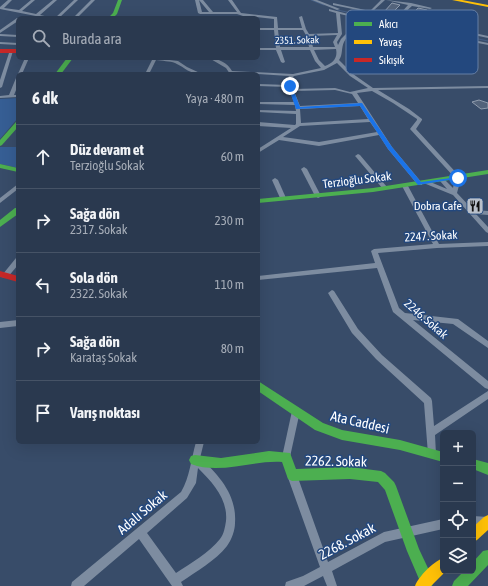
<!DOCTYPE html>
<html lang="tr">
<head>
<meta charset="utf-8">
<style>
	:root { --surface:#2a394f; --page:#324056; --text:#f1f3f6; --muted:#a5acb7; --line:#465366 }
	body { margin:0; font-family:"Asap Condensed",sans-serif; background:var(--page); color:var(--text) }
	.controls { position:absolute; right:12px; bottom:12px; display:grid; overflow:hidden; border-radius:6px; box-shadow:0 4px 16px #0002 }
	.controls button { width:36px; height:36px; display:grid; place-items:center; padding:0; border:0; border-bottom:1px solid var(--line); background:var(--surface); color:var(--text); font:20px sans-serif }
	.stop { position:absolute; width:12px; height:12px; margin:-9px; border:3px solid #1a73e8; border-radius:50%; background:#fff }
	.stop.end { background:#1a73e8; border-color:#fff; box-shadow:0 1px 4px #0008 }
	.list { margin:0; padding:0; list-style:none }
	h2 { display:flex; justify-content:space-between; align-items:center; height:52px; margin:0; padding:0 16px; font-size:17px }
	h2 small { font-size:13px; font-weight:400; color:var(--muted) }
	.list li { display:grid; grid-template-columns:26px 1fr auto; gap:12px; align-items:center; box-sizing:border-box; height:64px; padding:0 16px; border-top:1px solid var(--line) }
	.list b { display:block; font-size:15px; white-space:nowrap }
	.list p { margin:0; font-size:13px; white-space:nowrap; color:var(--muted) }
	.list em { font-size:13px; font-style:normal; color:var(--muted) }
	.icon { flex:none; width:22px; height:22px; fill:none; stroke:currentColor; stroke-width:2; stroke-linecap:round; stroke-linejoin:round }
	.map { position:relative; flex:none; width:488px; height:586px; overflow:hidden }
	.search { position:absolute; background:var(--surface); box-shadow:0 4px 16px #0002; left:16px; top:16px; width:244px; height:44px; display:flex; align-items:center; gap:10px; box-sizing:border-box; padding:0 14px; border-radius:6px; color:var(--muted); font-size:15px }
	.panel { position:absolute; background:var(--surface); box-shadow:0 4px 16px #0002; left:16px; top:72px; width:244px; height:372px; border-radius:6px }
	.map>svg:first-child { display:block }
</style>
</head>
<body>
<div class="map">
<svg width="488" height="586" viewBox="0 0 488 586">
	<rect width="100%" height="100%" fill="#384c69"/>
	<g fill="#365e94">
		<path d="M 18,98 L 18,118 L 0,139 L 0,99 Z"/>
		<path d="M 0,147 L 18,147 L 18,168 L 0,164 Z"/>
	</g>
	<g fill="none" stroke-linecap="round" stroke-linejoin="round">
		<g stroke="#455f86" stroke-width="1">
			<path d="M 311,0 L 324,5"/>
			<path d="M 337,10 L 488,41"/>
		</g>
	</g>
	<g fill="#53637b" stroke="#919dae">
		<path d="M 392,3 L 400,5 L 392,13 L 384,12 Z"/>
		<path d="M 418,8 L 427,10 L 420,19 L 410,17 Z"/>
		<path d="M 479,100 L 488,103 L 488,108 L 481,109 L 472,102 Z"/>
	</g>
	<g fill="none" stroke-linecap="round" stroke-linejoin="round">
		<g fill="#7d8ca0" fill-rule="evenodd">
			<path d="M 8,0 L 12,0 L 4,8 L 19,10 L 31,0 L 35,0 L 22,11 L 36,14 L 53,0 L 57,0 L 40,15 L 54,18 L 46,18 L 0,9 L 0,7 Z"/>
			<path d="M 74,0 L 78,0 L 59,18 L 55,18 Z"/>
			<path d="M 91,0 L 95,0 L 77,18 L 73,18 Z"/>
			<path d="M 195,0 L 199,0 L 202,12 L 209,12 L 199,0 L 203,0 L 213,12 L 237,12 L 228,0 L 232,0 L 241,13 L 277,17 L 278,28 L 302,28 L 299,17 L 302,16 L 306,29 L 309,34 L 338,33 L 336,13 L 329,11 L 329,9 L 363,18 L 368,12 L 333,5 L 333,3 L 370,11 L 381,0 L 385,0 L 373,11 L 488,36 L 488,38 L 372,13 L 366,18 L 488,43 L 488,45 L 364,20 C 359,26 347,35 344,42 C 341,48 343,55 339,60 L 353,74 L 373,88 L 488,86 L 488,88 L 378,90 L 409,109 L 422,119 L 422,120 L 416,129 L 461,178 L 457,193 L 473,210 L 488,211 L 488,215 L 476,214 L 488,227 L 488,233 L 486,232 L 453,195 L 426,184 L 425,183 L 428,181 L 447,189 L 440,181 L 443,179 L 445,180 L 453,188 L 455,178 L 410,129 L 417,120 L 417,119 L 393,103 L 372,91 L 357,93 L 392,147 L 422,183 L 422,185 L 418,185 L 388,149 L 379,135 L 319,146 L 279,140 L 258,153 L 258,149 L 291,128 L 258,126 L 258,122 L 295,125 L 296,124 L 296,114 L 258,112 L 258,110 L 296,111 L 295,105 L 258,104 L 258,102 L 294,102 L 288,87 L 258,86 L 258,84 L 288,85 L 287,79 L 289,76 L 258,74 L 230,74 L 226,68 L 209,58 C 217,58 228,63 232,71 L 293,74 L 321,68 L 315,61 L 310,50 L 281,50 L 285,62 L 283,63 L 281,62 L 276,50 L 258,50 L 258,48 L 276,48 L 274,30 L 258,30 L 258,28 L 274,28 L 274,19 L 246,16 L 245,18 L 241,18 L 243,16 L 237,14 L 200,14 L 198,13 ZM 340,14 L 361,19 L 341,39 L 338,45 L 337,42 L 342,34 ZM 278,30 L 303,30 L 307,37 L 309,47 L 280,47 ZM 337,35 L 333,42 L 335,47 L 313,47 L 310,36 ZM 336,49 C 338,58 333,63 325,66 L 319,60 L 314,50 ZM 337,63 L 350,76 L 368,88 L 350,92 L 335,88 L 293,89 L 291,79 L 294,76 L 324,70 ZM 335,90 L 352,94 L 358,103 L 300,106 L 294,91 ZM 360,106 L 368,119 L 301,123 L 300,109 ZM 370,122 L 377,132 L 319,142 L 283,137 L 300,126 Z"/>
			<path d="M 312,0 L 317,0 L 340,9 L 337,10 Z"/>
			<path d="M 386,0 L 411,3 L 432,8 L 430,9 L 412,6 L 403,14 L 401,13 L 408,5 Z"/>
			<path d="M 17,18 L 19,18 L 18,21 L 0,33 L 0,30 Z"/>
			<path d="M 0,34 L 18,35 L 18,37 L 0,36 Z"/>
			<path d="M 0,42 L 18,43 L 18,45 L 0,44 Z"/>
			<path d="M 10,50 L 13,51 L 2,87 L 0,88 L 0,80 Z"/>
			<path d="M 25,58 L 29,58 L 22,74 L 18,74 Z"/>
			<path d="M 153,58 L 178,61 L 187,67 L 202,74 C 189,74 186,68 175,63 C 170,61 162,61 156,60 L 149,74 L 145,74 Z"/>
			<path d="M 16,78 L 18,78 L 18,85 L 14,95 L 18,95 L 18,97 L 0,98 L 0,96 L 9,95 Z"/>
			<path d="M 358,154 L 360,155 L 387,187 L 387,189 L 383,189 L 356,157 L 355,156 Z"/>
			<path d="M 304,167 L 307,169 L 321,196 L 320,197 L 318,198 L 315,196 L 301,169 Z"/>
			<path d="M 275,178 L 278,180 L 286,198 L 285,199 L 281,199 L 280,198 L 272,180 Z"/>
			<path d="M 18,184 L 18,189 L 0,203 L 0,198 Z"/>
			<path d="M 405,184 L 408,186 L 439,244 L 488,242 L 488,246 L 437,248 L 378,253 L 399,308 L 405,313 L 458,319 L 488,341 L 488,348 L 453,324 L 413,320 L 488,381 L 488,389 L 485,388 L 393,312 L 377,268 L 258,280 L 258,276 L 375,263 L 371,251 L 374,249 L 433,244 L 402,186 Z"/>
			<path d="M 16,258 L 18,258 L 18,265 L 7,278 L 3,278 L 2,276 L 3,274 Z"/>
			<path d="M 332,290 L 334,291 L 358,329 L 382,355 L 431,398 L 432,401 L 434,426 L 488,391 L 488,399 L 435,435 L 436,454 L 435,457 L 432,458 L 429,457 L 428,454 L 424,403 L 376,359 L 352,333 L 328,293 Z"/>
			<path d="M 18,320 L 18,326 L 0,328 L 0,322 Z"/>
			<path d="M 296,407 L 299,408 L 300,411 L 290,457 L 289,460 L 286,461 L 283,460 L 282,457 L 292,411 L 293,408 Z"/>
			<path d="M 196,442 L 204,442 L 200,458 C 219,475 237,495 235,523 C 235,530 232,539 227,546 C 215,561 197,571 181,582 L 183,586 L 172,586 L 139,539 L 84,586 L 71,586 L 72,582 L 181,492 C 190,477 191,459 196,442 ZM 198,468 C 213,483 228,499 226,521 C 225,527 224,534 220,539 C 209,553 191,563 176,573 L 147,533 L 187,498 L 196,483 Z"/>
			<path d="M 292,471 L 295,472 L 297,475 L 328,562 L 384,532 L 443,519 L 443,529 L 385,542 L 332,571 L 337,586 L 327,586 L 323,576 L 304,586 L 285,586 L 286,582 L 303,576 L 320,567 L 287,475 L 289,472 Z"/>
			<path d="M 473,516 L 488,517 L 488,525 L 473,526 Z"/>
		</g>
		<g fill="#4caf50" fill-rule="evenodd">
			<path d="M 118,0 L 122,0 L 117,14 L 113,18 L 108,18 L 113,13 Z"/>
			<path d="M 67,58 L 73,58 L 61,74 L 55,74 Z"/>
			<path d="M 18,121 L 18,127 L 2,145 L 0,146 L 0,140 L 16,122 Z"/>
			<path d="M 0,164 L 18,168 L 18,172 L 0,168 Z"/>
			<path d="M 488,170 L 488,174 L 373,192 L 258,203 L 258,199 L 373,188 Z"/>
			<path d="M 15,208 L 18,208 L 18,214 L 0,227 L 0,220 Z"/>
			<path d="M 258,381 L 323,423 L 342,430 L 400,440 L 443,452 L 443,462 L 400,450 L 342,440 L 315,430 L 258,391 Z"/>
			<path d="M 269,451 L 290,453 L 296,469 L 350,467 L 381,471 L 385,473 L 394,482 L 396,486 L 419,549 L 434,581 L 432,586 L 422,586 L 407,551 L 385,490 L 378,482 L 350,479 L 292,481 L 288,479 L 282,462 C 252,460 220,475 191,464 L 189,460 L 191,456 L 195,455 L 221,458 Z"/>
			<path d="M 473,459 L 488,463 L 488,475 L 473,469 Z"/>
			<path d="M 488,550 L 488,565 L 468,586 L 452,586 L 454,581 L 464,571 L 473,571 L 473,562 L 483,551 Z"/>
		</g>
		<g fill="#ffc107" fill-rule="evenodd">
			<path d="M 452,0 L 462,0 L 488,5 L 488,7 Z"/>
			<path d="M 488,515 L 488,530 L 477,540 L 473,542 L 473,527 L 484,517 Z"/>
			<path d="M 443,558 L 443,571 L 446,571 L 431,586 L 415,586 C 419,576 433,562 443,558 Z"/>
		</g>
		<g fill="#c62828" fill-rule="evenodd">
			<rect x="0" y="49" width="18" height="4"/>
			<path d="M 0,271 L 18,276 L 18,282 L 0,277 Z"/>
		</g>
	</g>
	<path fill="#1a73e8" d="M 290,85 L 292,86 L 300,107 L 362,103 L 392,147 L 421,182 L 458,177 L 461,178 L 418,185 L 388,149 L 360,106 L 296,109 L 288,86 Z"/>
	<defs>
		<g id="restaurant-square" transform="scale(0.9)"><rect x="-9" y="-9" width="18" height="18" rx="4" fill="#b9c0ca" stroke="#23487e"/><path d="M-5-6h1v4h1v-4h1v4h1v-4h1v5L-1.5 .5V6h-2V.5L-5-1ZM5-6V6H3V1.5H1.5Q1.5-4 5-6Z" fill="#111"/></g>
	</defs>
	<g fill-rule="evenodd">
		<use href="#restaurant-square" x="475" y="206"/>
	</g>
	<g text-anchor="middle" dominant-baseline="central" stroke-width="3" stroke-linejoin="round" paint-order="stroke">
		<g font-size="10" fill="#fff" stroke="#23487e">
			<text transform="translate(297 40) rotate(-1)">2351. Sokak</text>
		</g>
		<g font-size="12" fill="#fff" stroke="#23487e">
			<text transform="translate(357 180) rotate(-7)">Terzioğlu Sokak</text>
			<text transform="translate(431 236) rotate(-3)">2247. Sokak</text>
			<text transform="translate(426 319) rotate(41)">2246. Sokak</text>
		</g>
		<g font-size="12" fill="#fff" stroke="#23487e" text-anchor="end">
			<text x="462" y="206">Dobra Cafe</text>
		</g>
		<g font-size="14" fill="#fff" stroke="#23487e">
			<text transform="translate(360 422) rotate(13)">Ata Caddesi</text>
			<text transform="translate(336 461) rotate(1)">2262. Sokak</text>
			<text transform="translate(142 512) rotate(-40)">Adalı Sokak</text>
			<text transform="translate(347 541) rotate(-28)">2268. Sokak</text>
		</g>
	</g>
	<rect x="346" y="10" width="132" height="64" rx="6" fill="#23487e" stroke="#657fa5" stroke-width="1"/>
	<rect x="354" y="22" width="18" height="4" fill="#4caf50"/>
	<rect x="354" y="40" width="18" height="4" fill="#ffc107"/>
	<rect x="354" y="58" width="18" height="4" fill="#c62828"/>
	<g font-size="11" fill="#fff">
		<text x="379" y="28">Akıcı</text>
		<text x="379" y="46">Yavaş</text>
		<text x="379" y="64">Sıkışık</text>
	</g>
</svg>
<div class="controls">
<button>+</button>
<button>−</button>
<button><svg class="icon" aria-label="locate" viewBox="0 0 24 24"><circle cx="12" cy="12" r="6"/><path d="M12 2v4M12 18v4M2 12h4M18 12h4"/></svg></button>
<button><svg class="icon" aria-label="layers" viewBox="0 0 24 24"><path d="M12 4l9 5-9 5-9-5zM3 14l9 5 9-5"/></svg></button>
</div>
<div class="stop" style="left:458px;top:178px"></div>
<div class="stop end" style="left:290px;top:86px"></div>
<div class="search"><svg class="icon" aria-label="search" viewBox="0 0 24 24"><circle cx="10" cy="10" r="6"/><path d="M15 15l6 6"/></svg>Burada ara</div>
<section class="panel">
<h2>6 dk<small>Yaya · 480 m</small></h2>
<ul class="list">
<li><svg class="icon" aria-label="ahead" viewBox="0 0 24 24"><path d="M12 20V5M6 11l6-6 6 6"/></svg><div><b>Düz devam et</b><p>Terzioğlu Sokak</p></div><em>60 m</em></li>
<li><svg class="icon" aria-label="right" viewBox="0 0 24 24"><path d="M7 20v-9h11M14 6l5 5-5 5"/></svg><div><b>Sağa dön</b><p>2317. Sokak</p></div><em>230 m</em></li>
<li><svg class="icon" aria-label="left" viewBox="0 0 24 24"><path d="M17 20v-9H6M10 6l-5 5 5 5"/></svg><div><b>Sola dön</b><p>2322. Sokak</p></div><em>110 m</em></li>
<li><svg class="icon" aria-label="right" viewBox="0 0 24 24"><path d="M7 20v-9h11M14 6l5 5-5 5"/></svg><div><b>Sağa dön</b><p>Karataş Sokak</p></div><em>80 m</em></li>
<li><svg class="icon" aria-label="arrive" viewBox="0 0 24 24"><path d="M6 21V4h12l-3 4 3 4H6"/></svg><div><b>Varış noktası</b></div></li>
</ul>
</section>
</div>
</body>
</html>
